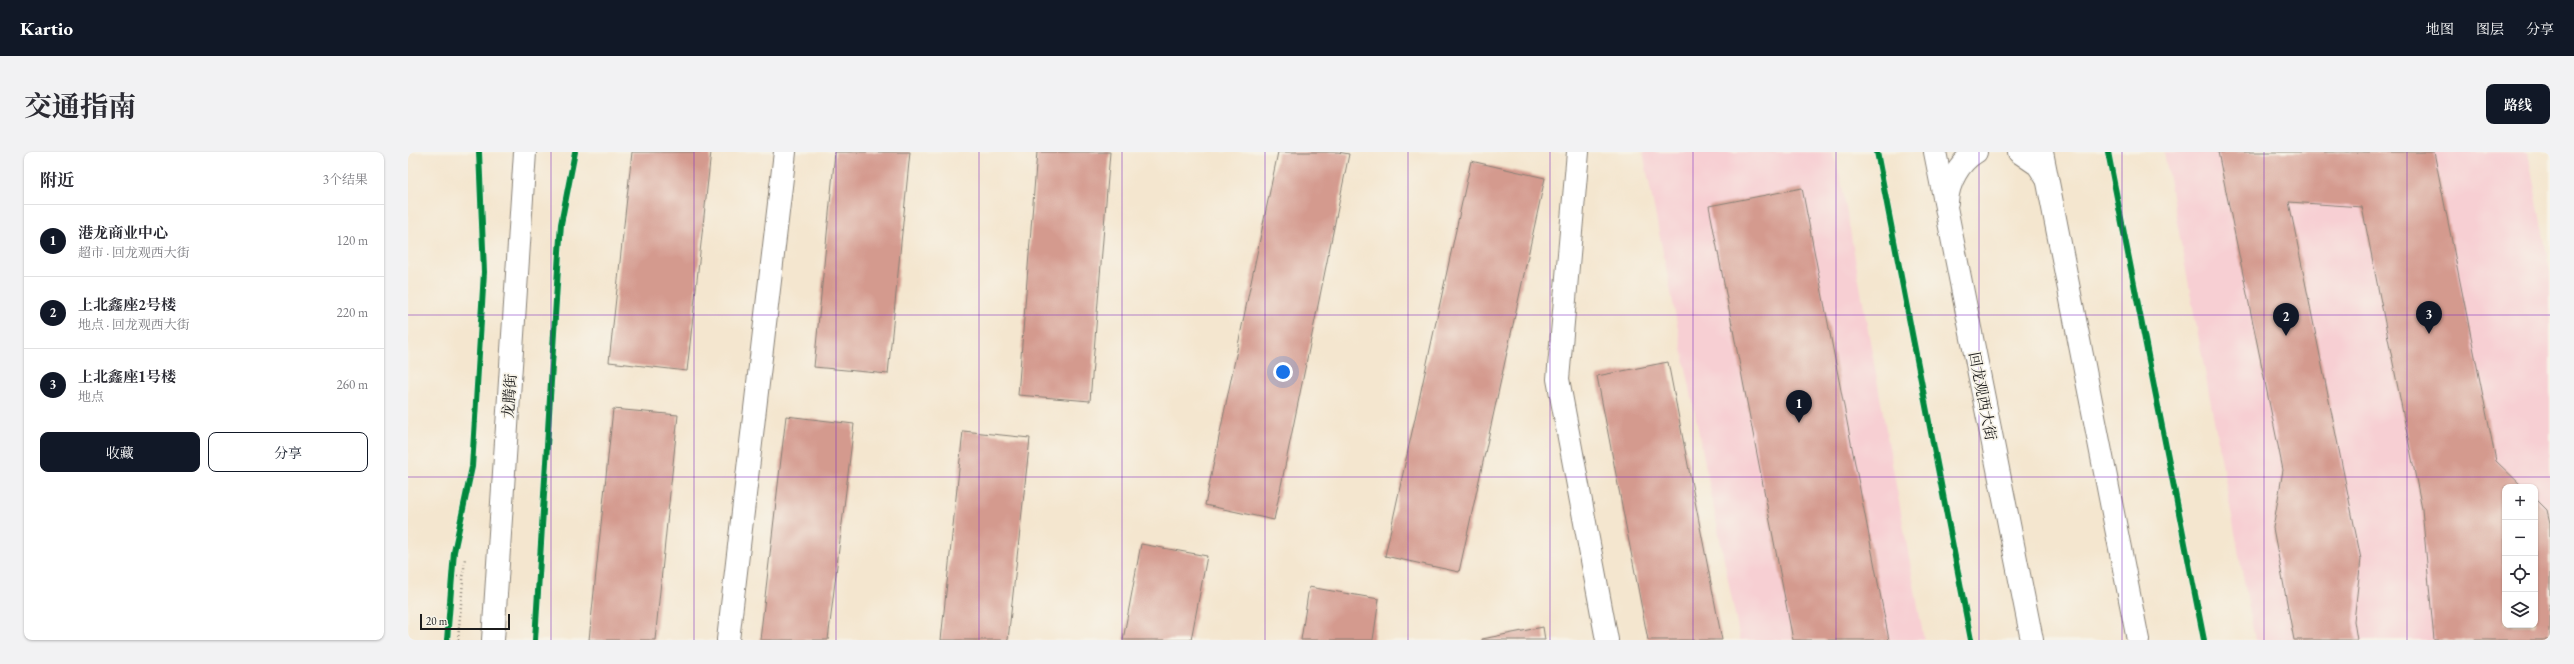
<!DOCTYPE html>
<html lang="zh">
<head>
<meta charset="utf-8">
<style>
	:root { --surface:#fff; --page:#f2f2f3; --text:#2b2b33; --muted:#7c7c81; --line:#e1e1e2; --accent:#111827 }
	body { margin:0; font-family:"EB Garamond","Noto Serif SC",serif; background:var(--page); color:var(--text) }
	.controls { position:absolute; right:12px; bottom:12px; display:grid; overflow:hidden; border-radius:8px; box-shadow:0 1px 3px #0004 }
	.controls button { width:36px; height:36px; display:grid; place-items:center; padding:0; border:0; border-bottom:1px solid var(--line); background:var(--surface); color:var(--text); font:20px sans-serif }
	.scale { position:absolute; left:12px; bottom:10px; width:90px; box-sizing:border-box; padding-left:4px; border:2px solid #1c1c1c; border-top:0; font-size:11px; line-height:14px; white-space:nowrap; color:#1c1c1c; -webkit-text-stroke:3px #f7f3e8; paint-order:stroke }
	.you { position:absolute; left:875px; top:220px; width:14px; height:14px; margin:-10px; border:3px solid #fff; border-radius:50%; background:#1a73e8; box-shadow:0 0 0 6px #1a73e833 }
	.badge { display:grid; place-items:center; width:26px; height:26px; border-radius:50%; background:var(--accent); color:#fff; font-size:13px; font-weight:700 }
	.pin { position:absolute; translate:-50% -33px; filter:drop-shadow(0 1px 2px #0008) }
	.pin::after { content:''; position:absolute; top:21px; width:14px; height:12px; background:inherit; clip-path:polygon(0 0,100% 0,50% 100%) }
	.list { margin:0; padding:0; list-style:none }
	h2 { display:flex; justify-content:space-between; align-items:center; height:52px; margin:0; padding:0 16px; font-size:17px }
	h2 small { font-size:13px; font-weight:400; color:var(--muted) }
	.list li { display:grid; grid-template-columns:26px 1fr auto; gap:12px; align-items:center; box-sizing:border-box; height:72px; padding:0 16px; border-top:1px solid var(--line) }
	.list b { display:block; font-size:15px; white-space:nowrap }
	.list p { margin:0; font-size:13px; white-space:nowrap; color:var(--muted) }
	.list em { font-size:13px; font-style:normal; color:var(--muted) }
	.actions { display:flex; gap:8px; padding:12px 16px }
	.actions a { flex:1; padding:9px 0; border:1px solid var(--accent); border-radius:8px; text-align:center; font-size:14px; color:var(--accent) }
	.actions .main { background:var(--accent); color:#fff }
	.icon { flex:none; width:22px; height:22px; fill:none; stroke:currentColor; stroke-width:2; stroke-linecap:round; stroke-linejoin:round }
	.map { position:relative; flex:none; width:2142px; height:488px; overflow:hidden; border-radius:8px }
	header { display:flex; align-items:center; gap:24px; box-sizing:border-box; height:56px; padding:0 20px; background:var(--accent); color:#fff }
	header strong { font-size:19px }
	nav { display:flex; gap:22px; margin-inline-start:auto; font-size:14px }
	.intro { display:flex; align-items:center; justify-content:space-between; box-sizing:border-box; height:96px; padding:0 24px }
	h1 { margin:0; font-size:28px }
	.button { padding:10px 18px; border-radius:8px; background:var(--accent); color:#fff; font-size:14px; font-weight:700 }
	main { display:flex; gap:24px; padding:0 24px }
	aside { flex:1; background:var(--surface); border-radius:8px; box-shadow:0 1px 3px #0004 }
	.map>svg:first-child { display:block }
</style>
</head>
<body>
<header>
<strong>Kartio</strong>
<nav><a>地图</a><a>图层</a><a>分享</a></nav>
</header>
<div class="intro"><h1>交通指南</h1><a class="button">路线</a></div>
<main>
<aside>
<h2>附近<small>3个结果</small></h2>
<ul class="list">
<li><span class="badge">1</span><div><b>港龙商业中心</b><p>超市 · 回龙观西大街</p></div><em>120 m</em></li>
<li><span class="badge">2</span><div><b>上北鑫座2号楼</b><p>地点 · 回龙观西大街</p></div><em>220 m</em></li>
<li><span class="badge">3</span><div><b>上北鑫座1号楼</b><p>地点</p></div><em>260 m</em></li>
</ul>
<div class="actions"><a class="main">收藏</a><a>分享</a></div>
</aside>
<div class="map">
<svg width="2142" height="488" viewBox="0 0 2142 488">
	<rect width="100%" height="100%" fill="#f7f3e8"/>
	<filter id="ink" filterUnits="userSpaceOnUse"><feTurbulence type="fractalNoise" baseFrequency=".025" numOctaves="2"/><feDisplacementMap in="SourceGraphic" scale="8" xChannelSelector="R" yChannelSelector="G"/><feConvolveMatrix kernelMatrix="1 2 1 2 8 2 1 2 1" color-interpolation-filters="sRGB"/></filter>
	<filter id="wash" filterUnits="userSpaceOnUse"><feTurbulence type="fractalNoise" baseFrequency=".012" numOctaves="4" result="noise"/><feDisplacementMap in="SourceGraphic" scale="16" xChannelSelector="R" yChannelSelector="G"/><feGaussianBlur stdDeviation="0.9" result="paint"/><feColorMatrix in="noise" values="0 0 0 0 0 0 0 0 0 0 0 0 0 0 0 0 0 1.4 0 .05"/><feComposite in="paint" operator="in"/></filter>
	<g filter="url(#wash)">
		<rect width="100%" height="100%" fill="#f4e6cf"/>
		<g fill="#f7cfd3" fill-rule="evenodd">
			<path d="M 1235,0 L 1424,0 L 1432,23 L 1516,488 L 1332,488 Z"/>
			<path d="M 1756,0 L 2120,0 L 2142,120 L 2142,488 L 1847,488 ZM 2097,335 L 2127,335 L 2127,473 L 2097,473 Z"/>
		</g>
		<g id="blocks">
			<g fill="#d49a8e">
				<path d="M 224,0 L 303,0 L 279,219 L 201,210 Z"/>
				<path d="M 427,0 L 502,0 L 480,222 L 406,215 Z"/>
				<path d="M 629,0 L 702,0 L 682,249 L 610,243 Z"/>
				<path d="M 870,0 L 930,0 L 941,2 L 866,368 L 797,353 Z"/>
				<path d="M 1810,0 L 2026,0 L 2088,309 L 2115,335 L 2097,335 L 2097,473 L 2127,473 L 2127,346 L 2139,358 L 2142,371 L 2142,488 L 2026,488 L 2014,357 L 1954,55 L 1881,50 L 1953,407 L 1946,469 L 1949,488 L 1886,488 L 1865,376 L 1875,318 Z"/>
				<path d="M 1063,9 L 1137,26 L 1051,420 L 977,404 Z"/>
				<path d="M 1394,36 L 1481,488 L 1385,488 L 1301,54 Z"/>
				<path d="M 1260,210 L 1314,488 L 1240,488 L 1189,224 Z"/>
				<path d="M 205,257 L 270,263 L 247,488 L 181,488 Z"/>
				<path d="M 378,264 L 446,272 L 420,488 L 352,488 Z"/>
				<path d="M 555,279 L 622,286 L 600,488 L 533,488 Z"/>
				<path d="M 733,392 L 799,404 L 783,488 L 715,488 Z"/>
				<path d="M 901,435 L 971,447 L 965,488 L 893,488 Z"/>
				<path d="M 1135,475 L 1137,488 L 1074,488 L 1074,487 Z"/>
			</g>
		</g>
	</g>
	<g filter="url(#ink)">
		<use href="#blocks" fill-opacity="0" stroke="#888176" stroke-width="1"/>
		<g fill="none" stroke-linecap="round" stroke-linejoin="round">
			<g stroke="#888176" stroke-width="24">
				<g id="minor">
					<path d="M 1170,0 L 1150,227 L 1199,488"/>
					<path d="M 320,488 L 377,0"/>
				</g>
			</g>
			<g stroke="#888176" stroke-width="24">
				<path id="tertiary" d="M 85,488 L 117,0"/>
			</g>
			<g stroke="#888176" stroke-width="24">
				<g id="primary">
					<path d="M 1527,0 L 1624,488"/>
					<path d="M 1611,0 L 1630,13 L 1639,27"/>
					<path d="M 1634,0 L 1730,488"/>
					<path d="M 1539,50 C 1540,31 1551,10 1568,0"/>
				</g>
			</g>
			<g stroke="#888176" stroke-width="2.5" stroke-dasharray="1 3" stroke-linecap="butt">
				<path d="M 49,424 L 55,424"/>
				<path d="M 50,488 L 57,405"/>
			</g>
			<use href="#minor" stroke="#fff" stroke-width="22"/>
			<use href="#tertiary" stroke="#fff" stroke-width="22"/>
			<use href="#primary" stroke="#fff" stroke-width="22"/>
			<g stroke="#f7f3e8" stroke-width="8">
				<g id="cycleway">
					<path d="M 1469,0 L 1563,488"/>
					<path d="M 1700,0 L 1796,488"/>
					<path d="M 39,488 L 46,400 L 64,315 L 76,120 L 71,0"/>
					<path d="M 127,488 L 151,100 L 153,72 L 167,0"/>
				</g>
			</g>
			<use href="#cycleway" stroke="#00873e" stroke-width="6"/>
		</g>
	</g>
	<path fill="none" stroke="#7b2cbf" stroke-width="1" stroke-opacity="0.55" d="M 143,0 L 143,488M 286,0 L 286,488M 428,0 L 428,488M 571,0 L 571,488M 714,0 L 714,488M 857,0 L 857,488M 1000,0 L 1000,488M 1142,0 L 1142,488M 1285,0 L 1285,488M 1428,0 L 1428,488M 1571,0 L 1571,488M 1714,0 L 1714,488M 1856,0 L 1856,488M 1999,0 L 1999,488M 0,163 L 2142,163M 0,325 L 2142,325"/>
	<g text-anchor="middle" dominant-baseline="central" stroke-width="3.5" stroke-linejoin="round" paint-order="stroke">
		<g font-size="15" fill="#1c1c1c" stroke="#f7f3e8">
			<text transform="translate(101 244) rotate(-86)">龙腾街</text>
			<text transform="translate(1575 244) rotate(79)">回龙观西大街</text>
		</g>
	</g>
</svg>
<div class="controls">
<button>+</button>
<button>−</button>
<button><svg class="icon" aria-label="locate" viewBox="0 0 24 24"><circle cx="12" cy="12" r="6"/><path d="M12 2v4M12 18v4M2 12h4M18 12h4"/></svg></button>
<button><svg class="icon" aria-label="layers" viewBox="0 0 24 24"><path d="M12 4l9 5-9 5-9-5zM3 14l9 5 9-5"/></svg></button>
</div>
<div class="scale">20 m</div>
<div class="you"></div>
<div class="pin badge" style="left:1391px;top:271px">1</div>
<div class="pin badge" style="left:1878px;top:184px">2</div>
<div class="pin badge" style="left:2021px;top:182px">3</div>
</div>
</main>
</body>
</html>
